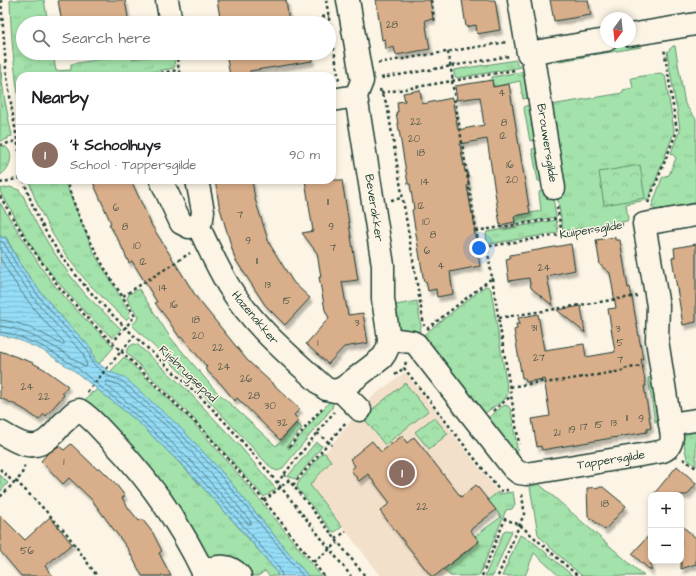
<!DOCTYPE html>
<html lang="en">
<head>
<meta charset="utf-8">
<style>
	:root { --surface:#fff; --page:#f2f2f2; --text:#202124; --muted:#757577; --line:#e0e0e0; --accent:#1f3d34 }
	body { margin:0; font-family:"Architects Daughter",sans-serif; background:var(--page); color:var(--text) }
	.controls { position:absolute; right:12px; bottom:12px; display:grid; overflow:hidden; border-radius:8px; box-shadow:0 2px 6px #0003 }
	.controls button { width:36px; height:36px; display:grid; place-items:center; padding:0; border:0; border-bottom:1px solid var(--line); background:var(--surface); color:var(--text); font:20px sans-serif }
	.compass { position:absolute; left:600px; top:12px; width:36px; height:36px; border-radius:50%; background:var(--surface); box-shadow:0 2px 6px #0003; rotate:195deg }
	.you { position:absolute; left:479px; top:248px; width:14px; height:14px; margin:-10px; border:3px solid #fff; border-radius:50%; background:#1a73e8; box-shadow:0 0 0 6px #1a73e833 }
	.badge { display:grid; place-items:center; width:26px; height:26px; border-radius:50%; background:var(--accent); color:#fff; font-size:13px; font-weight:700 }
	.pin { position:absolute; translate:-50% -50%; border:2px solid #fff; box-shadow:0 1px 4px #0006 }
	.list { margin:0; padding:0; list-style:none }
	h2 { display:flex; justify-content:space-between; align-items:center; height:52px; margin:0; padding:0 16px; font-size:17px }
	h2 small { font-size:13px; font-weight:400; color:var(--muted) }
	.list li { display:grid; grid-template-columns:26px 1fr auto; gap:12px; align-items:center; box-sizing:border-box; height:60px; padding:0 16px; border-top:1px solid var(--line) }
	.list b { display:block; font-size:15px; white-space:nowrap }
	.list p { margin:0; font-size:13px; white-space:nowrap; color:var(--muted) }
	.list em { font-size:13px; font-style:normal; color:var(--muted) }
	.icon { flex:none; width:22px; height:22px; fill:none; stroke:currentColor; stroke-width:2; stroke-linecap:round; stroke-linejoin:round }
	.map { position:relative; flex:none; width:696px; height:576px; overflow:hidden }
	.search { position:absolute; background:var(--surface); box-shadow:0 2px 6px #0003; left:16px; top:16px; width:320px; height:44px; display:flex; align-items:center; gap:10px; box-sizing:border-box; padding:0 14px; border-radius:22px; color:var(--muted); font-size:15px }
	.panel { position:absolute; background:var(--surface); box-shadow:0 2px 6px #0003; left:16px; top:72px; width:320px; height:112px; border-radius:12px }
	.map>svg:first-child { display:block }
</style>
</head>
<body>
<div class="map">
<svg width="696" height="576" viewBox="0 0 696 576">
	<defs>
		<pattern id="grass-tufts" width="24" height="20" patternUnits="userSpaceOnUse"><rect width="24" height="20" fill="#a3e2aa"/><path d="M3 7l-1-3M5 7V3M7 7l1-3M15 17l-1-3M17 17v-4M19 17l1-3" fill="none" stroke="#8cc393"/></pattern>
		<pattern id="forest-crowns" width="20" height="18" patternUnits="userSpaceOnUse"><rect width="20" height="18" fill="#a3e2aa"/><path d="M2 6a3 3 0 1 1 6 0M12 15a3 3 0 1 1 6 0" fill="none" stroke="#8cc393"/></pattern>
		<pattern id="water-rules" width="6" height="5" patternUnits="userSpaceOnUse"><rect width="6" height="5" fill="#95dcf7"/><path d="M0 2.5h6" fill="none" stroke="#80bed4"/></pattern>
		<filter id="shadow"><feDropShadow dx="2.5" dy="4.5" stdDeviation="1" flood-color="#0004"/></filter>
	</defs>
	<rect width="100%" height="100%" fill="#fcf5e5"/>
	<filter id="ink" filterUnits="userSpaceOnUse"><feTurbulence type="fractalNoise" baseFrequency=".025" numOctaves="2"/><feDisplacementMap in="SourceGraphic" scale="8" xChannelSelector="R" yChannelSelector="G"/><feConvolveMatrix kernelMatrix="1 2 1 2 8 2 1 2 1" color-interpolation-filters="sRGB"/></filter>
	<g filter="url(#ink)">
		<path fill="#f2e0ca" d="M 405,372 L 498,492 L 488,500 L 496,510 L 470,530 L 479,541 L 445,569 L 450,576 L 381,576 L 310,485 L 331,461 L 325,453 L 369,399 Z"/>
		<g fill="url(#grass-tufts)" stroke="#61906f">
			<path d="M 10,0 L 44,0 L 48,23 L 23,23 L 23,53 L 53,53 L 56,71 L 71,70 L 71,64 L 132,54 L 132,59 L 148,57 L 147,53 L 173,53 L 175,66 L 174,68 L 130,76 L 20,76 L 20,106 C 14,71 11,36 10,0 Z"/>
			<path d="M 628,42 L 642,43 L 641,47 L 593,55 L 592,48 Z"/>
			<path d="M 673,46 L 675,46 L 685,104 L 696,119 L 696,204 L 656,210 L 651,207 L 652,206 L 662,178 L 665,176 L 669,175 L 676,158 L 671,153 L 677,137 L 680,131 L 677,108 L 676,106 L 667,52 Z"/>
			<path d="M 588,49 L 590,56 L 555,62 L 552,61 L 551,60 Z"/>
			<path d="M 521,59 L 528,66 L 457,78 L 454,75 L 454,70 L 516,60 L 517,65 L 522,64 Z"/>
			<path d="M 0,64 L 4,96 L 12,136 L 8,137 L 8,139 L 0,141 Z"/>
			<path d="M 526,71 L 534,97 L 523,99 L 520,81 L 493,87 L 492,77 Z"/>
			<path d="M 660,73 L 665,75 L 674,130 L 673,135 L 649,198 L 647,200 L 626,204 L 628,219 L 627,221 L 563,231 L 556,189 L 545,106 L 623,93 L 623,90 L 633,88 L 631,78 Z"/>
			<path d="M 535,104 L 543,139 L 530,141 L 524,109 L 525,106 Z"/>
			<path d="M 4,146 C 16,152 10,170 0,175 L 0,147 Z"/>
			<path d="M 543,147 L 549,180 L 538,181 L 532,149 Z"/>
			<path d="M 29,180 L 64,180 L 94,253 L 130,313 L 129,317 L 126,320 C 114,309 102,297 91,286 C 66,259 38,216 29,180 Z"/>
			<path d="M 10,187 L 19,190 L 23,195 L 29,209 L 37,225 L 53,251 L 69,274 L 86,295 L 121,329 L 113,338 L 111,337 C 80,308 54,281 31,245 C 26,237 22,229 17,221 C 12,211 6,201 0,192 L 0,189 Z"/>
			<path d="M 549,189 L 552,191 L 556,217 L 515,224 L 514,216 L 541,211 L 539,193 L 540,191 Z"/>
			<path d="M 0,203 L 42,269 L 55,286 L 80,314 L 114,347 L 99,364 L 95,361 L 91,348 L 65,321 L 43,295 L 22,267 L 6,237 L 2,238 L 0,234 Z"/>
			<path d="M 556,220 L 558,231 L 557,233 L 489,244 L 487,243 L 486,234 L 487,232 Z"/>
			<path d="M 487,286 L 490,288 L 491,290 L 508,393 L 505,399 L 481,416 L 421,337 L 484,287 Z"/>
			<path d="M 139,289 L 170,337 L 215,390 L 276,446 L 297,423 L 302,428 L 287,446 L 289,449 L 331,400 L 333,404 L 332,408 L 282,469 L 278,471 L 272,469 L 202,393 L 132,325 L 137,320 L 138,316 L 127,299 L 129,294 Z"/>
			<path d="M 417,301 L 421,327 L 420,331 L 414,335 L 399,331 L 391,313 L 397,312 L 396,305 Z"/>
			<path d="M 134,344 L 138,345 L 140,347 L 187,390 L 238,444 L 276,489 L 264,497 L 197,422 L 126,352 L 130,346 Z"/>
			<path d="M 124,357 L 194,423 L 251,489 L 321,576 L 308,576 L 222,472 L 110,372 Z"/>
			<path d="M 657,376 L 664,420 L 655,422 L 648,378 Z"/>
			<path d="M 97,389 C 110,400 124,410 137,421 C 187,468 232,519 276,571 L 278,576 L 269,576 L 265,571 L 258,576 L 251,576 L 241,565 L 210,561 L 84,402 L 92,392 L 93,393 Z"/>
			<path d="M 506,405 L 508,406 L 511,410 L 518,454 L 517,457 L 484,421 L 503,406 Z"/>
			<path d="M 696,425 L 696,466 L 687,459 L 682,434 L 683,431 Z"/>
			<path d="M 316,442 L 322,446 L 298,477 L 295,479 L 288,476 Z"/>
			<path d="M 322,453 L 325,453 L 331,461 L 310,485 L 342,527 L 335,532 L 332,531 L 298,489 L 297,486 L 298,483 Z"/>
			<path d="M 0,475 L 8,483 L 0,492 Z"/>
			<path d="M 538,483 L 644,576 L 582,576 L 553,550 L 540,537 L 538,534 L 530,487 L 532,484 Z"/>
			<path d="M 498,492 L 499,494 L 513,492 L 515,504 L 512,509 L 506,510 L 479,576 L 450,576 L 444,569 L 479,542 L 475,536 L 501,517 L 488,500 Z"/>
			<path d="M 506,530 L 512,531 L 493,576 L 485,576 L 504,531 Z"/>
			<path d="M 520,535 L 531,540 L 573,576 L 559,576 L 534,553 L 525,576 L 502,576 Z"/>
		</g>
		<g fill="url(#forest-crowns)" stroke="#61906f">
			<path d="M 640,165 L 645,198 L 604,205 L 599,172 Z"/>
			<path d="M 405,383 L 428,411 L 385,445 L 363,417 Z"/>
			<path d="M 434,417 L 448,434 L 429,449 L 415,432 Z"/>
		</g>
		<path fill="url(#water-rules)" stroke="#669ca9" d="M 0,234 L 2,238 L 5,237 L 22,267 L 43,295 L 65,321 L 91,348 L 95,361 L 110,372 L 124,377 L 178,425 L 222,472 L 308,576 L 278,576 L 276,571 L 245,534 L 186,469 L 136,420 L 73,370 L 42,350 L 14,338 L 0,335 Z"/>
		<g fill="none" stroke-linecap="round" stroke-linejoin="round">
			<g stroke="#4e7d82" stroke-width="1">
				<path d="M 0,241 L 4,243 L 19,269 L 40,298 L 62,324 L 88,350 L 92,363 L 108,376 L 122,381 L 175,428 L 219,474 L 303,576"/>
				<path d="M 0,247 L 15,272 L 36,301 L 58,327 L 83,353 L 87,366 L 85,367 C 65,352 25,328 0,326"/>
				<path d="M 0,258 C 17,289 39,317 64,342 L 64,344 L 62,345 C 45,334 20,321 0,320"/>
				<path d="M 0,332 L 15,335 L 44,347 L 76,367 L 138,417 L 189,466 L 248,531 L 279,568 L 281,573 L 282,576"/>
				<path d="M 108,381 L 119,385 L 172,431 L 215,478 L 251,522 L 251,524 L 248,524 L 192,462 L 142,414 L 106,385 L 106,382 Z"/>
			</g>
		</g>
		<g fill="#d9ae8a" stroke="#1f3d34" filter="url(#shadow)">
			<path d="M 58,0 L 125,0 L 129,23 L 62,23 Z"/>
			<path d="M 217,0 L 286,0 L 289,23 L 221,23 Z"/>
			<path d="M 376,0 L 430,0 L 433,19 L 425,20 L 430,49 L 396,55 L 394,47 L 386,49 L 385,39 L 382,40 Z"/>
			<path d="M 462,0 L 495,0 L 500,30 L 477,34 L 476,25 L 466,27 Z"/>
			<path d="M 550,0 L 588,0 L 591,15 L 554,21 Z"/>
			<path d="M 226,53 L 311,53 L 312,61 L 250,71 L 250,76 L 230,76 Z"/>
			<path d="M 492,80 L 493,87 L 509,84 L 530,213 L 514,216 L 515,222 L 500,225 L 487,139 L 460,144 L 465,172 L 467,172 L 469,185 L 467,186 L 472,214 L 473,214 L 475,229 L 474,229 L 480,266 L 450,272 L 453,294 L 437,297 L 436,289 L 428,291 L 426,281 L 424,282 L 412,210 L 414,209 L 412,197 L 410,184 L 408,184 L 396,112 L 398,112 L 397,102 L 405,101 L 403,93 L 420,90 L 422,104 L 452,98 L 458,130 L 484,125 L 480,97 L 457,100 L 455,86 Z"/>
			<path d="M 92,180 L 131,180 L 152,226 L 197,298 L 247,360 L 300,409 L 294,415 L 299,420 L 280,440 L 237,398 L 235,401 L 221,384 L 205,369 L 207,367 L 182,337 L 180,338 L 168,320 L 155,303 L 157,302 L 132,261 L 129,263 L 120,243 L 109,224 L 111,223 Z"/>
			<path d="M 215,180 L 252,180 L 255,199 L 269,243 L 293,282 L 310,298 L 285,325 L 265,305 L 235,259 L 219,205 Z"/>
			<path d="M 305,180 L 342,180 L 358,280 L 342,282 L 348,315 L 363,313 L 368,343 L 344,347 L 328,364 L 306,344 L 329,318 L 325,310 L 319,277 L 321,277 L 317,253 L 302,233 L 313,231 Z"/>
			<path d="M 615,237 L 615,240 L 620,240 L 628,288 L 630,287 L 634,309 L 643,359 L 641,359 L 646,386 L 644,386 L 651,428 L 647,429 L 647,432 L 542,450 L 541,446 L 537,447 L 532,419 L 550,416 L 544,379 L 526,382 L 525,378 L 522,378 L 514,330 L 517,329 L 516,324 L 520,324 L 518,318 L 538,314 L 544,350 L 584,344 L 586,357 L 615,352 L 608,309 L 616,308 L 610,273 L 600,265 L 596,240 Z"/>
			<path d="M 571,244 L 575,270 L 547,276 L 553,306 L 531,288 L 529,278 L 509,281 L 506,259 L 510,258 L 510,255 Z"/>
			<path d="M 696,244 L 696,322 L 683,325 L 672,258 L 675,257 L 674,248 Z"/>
			<path d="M 581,306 L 585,333 L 557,310 Z"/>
			<path d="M 0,351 L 31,362 L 44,369 L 68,386 L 62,393 L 64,395 L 46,416 L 44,414 L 39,420 L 25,410 L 16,405 L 0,398 Z"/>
			<path d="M 402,436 L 407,443 L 414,437 L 461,497 L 476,485 L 496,510 L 470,530 L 479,541 L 435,576 L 431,576 L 380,511 L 390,503 L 368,474 L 359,481 L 351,470 L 355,466 L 350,459 L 372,441 L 381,452 Z"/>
			<path d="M 71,444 L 97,469 L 99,467 L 115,483 L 125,496 L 122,498 L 130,510 L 139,521 L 142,519 L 153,533 L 162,551 L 159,553 L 171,576 L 142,576 L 128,549 L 92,500 L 69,478 L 63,484 L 41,461 L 47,454 L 59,446 L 64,450 Z"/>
			<path d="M 677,466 L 696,483 L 696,484 L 687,495 L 653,495 Z"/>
			<path d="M 603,487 L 626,506 L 605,530 L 588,516 L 587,488 Z"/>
			<path d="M 0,515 L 25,540 L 50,517 L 72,544 L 45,566 L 53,576 L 21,576 L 0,551 Z"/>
			<path d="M 681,525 L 696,538 L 696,564 L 681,569 Z"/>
			<path d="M 651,533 L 651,571 L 632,554 Z"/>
		</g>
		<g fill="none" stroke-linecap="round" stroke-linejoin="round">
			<g stroke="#1f3d34" stroke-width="25">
				<g id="minor">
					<path d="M 167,0 L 171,23"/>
					<path d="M 519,0 L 528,53 L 606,40"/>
					<path d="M 630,35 L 696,24"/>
					<path d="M 532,52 L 554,188"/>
					<path d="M 332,100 L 356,96"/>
					<path d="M 161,180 L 181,223 L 189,227 L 198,225 C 207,245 217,266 228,285 C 253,326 291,357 326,389 L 335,391 L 343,388 L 382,358 C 387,352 389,346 389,339 L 383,299 L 383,265 L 356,96 L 362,81 L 348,0"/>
					<path d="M 197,180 L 203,211 L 202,219 L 198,225"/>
					<path d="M 389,339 L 412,342 L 416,344 L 513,468 L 519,473 L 526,474 L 659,452 C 668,450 671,446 672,437 L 657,340 L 658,306 L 644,224 L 696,215"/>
					<path d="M 340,390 L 360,410"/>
					<path d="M 670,424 L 696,420"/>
					<path d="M 0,432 C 16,442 33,453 49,438 C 54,434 58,429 62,424 C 67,420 71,414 76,411 L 79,410 C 91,417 100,429 110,439 C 149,479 181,525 205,576"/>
					<path d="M 203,571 C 217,566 229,563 240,576"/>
				</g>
			</g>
			<g stroke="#1f3d34" stroke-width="2.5" stroke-dasharray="3 3" stroke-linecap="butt">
				<path d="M 1,0 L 6,69 L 12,110 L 20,156"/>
				<path d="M 326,0 L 339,80"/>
				<path d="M 431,0 L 435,23"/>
				<path d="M 322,17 L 329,16"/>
				<path d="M 448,52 L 453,81"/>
				<path d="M 176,53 L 180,76"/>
				<path d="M 378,63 L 507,42"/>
				<path d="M 143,76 L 179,70"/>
				<path d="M 381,78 L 510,56"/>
				<path d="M 452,81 L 479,248 L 625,224"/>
				<path d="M 380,89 L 381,93 L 387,104 L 424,326"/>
				<path d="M 381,93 L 516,70"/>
				<path d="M 0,145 L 17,141"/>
				<path d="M 24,180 C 52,281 152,345 220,417 C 267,467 309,523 351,576"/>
				<path d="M 66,180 C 76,212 91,245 108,274 C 117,288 126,302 135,316 L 113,342"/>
				<path d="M 0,183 L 20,178"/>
				<path d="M 0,196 L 11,215 L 29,244 L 59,287 L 93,324 L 206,433 L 261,497 L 324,576"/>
				<path d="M 391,200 L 402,198"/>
				<path d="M 648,203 L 677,131 L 664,48"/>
				<path d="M 557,207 L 562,234"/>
				<path d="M 476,231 L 559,218"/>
				<path d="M 492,278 L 519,444"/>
				<path d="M 123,296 L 190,253"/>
				<path d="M 499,318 L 637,296"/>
				<path d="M 427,329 L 492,278 L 487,247"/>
				<path d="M 406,362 L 404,368 L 500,491 L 508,490"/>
				<path d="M 395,375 L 404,368"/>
				<path d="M 510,387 L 545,381 L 545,383 L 622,371 L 622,369 L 642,366"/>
				<path d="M 87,392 L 134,336"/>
				<path d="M 493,411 L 511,396"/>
				<path d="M 317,433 L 332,445"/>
				<path d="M 289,447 L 323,407"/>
				<path d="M 683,459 L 696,468"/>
				<path d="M 0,469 L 14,483 L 0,497"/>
				<path d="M 284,474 L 365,576"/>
				<path d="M 16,481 L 44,509 L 67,534 L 97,576"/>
				<path d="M 14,483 L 21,476 L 25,465"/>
				<path d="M 277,483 L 334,412"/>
				<path d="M 293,485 L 346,422"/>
				<path d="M 264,501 L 289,480"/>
				<path d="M 336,539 L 346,531"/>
				<path d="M 313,562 L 338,543"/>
				<path d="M 482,576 L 505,519 L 520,525 L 578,576"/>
				<path d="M 498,576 L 524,514 L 524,510 L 522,494"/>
			</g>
			<use href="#minor" stroke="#fcf5e5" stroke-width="22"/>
		</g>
	</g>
	<g text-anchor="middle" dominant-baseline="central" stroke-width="3" stroke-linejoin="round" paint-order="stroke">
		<g font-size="10" fill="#4e594a">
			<text x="392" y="25">28</text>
			<text x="502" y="93">4</text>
			<text x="416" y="122">22</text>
			<text x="504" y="123">8</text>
			<text x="503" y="136">12</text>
			<text x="414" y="139">20</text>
			<text x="421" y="153">18</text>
			<text x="510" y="165">16</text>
			<text x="512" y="180">20</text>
			<text x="425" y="182">14</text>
			<text x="328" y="202">11</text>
			<text x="421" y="206">12</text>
			<text x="116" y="208">6</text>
			<text x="240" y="215">7</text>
			<text x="426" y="222">10</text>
			<text x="125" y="227">8</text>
			<text x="331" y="227">9</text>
			<text x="433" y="235">8</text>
			<text x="248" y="241">9</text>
			<text x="137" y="246">10</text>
			<text x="333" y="248">7</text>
			<text x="427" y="251">6</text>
			<text x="257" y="261">11</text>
			<text x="143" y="262">12</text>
			<text x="441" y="266">4</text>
			<text x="544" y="268">24</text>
			<text x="268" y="285">13</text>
			<text x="163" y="288">14</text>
			<text x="287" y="301">15</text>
			<text x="174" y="305">16</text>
			<text x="196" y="320">18</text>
			<text x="357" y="323">3</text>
			<text x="534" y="328">31</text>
			<text x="618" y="329">3</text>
			<text x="198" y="336">20</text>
			<text x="318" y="343">1</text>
			<text x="620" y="343">5</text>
			<text x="218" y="348">22</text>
			<text x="539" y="358">27</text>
			<text x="620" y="360">7</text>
			<text x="224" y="367">24</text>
			<text x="246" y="379">26</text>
			<text x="27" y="387">24</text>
			<text x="254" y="396">28</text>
			<text x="44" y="397">22</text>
			<text x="270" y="406">30</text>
			<text x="627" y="418">11</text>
			<text x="641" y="419">9</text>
			<text x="282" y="423">32</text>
			<text x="614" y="423">13</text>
			<text x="599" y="425">15</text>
			<text x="584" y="427">17</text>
			<text x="572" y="430">19</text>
			<text x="557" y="433">21</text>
			<text x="64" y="462">1</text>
			<text x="605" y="504">18</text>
			<text x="422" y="507">22</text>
			<text x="27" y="551">56</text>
		</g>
		<g font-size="12" fill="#1f3d34" stroke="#fcf5e5">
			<text transform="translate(547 143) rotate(81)">Brouwersgilde</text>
			<text transform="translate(374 208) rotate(81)">Beverakker</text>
			<text transform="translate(591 230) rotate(-9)">Kuipersgilde</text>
			<text transform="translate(255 318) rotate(50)">Hazenakker</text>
			<text transform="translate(188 374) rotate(44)">Rijsbrugsepad</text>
			<text transform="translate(611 460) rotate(-9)">Tappersgilde</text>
		</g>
	</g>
</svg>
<div class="controls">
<button>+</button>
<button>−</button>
</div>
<svg class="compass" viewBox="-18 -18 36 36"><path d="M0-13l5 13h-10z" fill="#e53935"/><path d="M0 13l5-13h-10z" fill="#757577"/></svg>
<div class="you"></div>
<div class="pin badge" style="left:402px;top:473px;background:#8d6e63">1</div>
<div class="search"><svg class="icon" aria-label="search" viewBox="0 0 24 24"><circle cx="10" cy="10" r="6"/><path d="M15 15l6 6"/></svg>Search here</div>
<section class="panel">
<h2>Nearby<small></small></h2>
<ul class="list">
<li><span class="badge" style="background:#8d6e63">1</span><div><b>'t Schoolhuys</b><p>School · Tappersgilde</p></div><em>90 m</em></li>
</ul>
</section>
</div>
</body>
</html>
